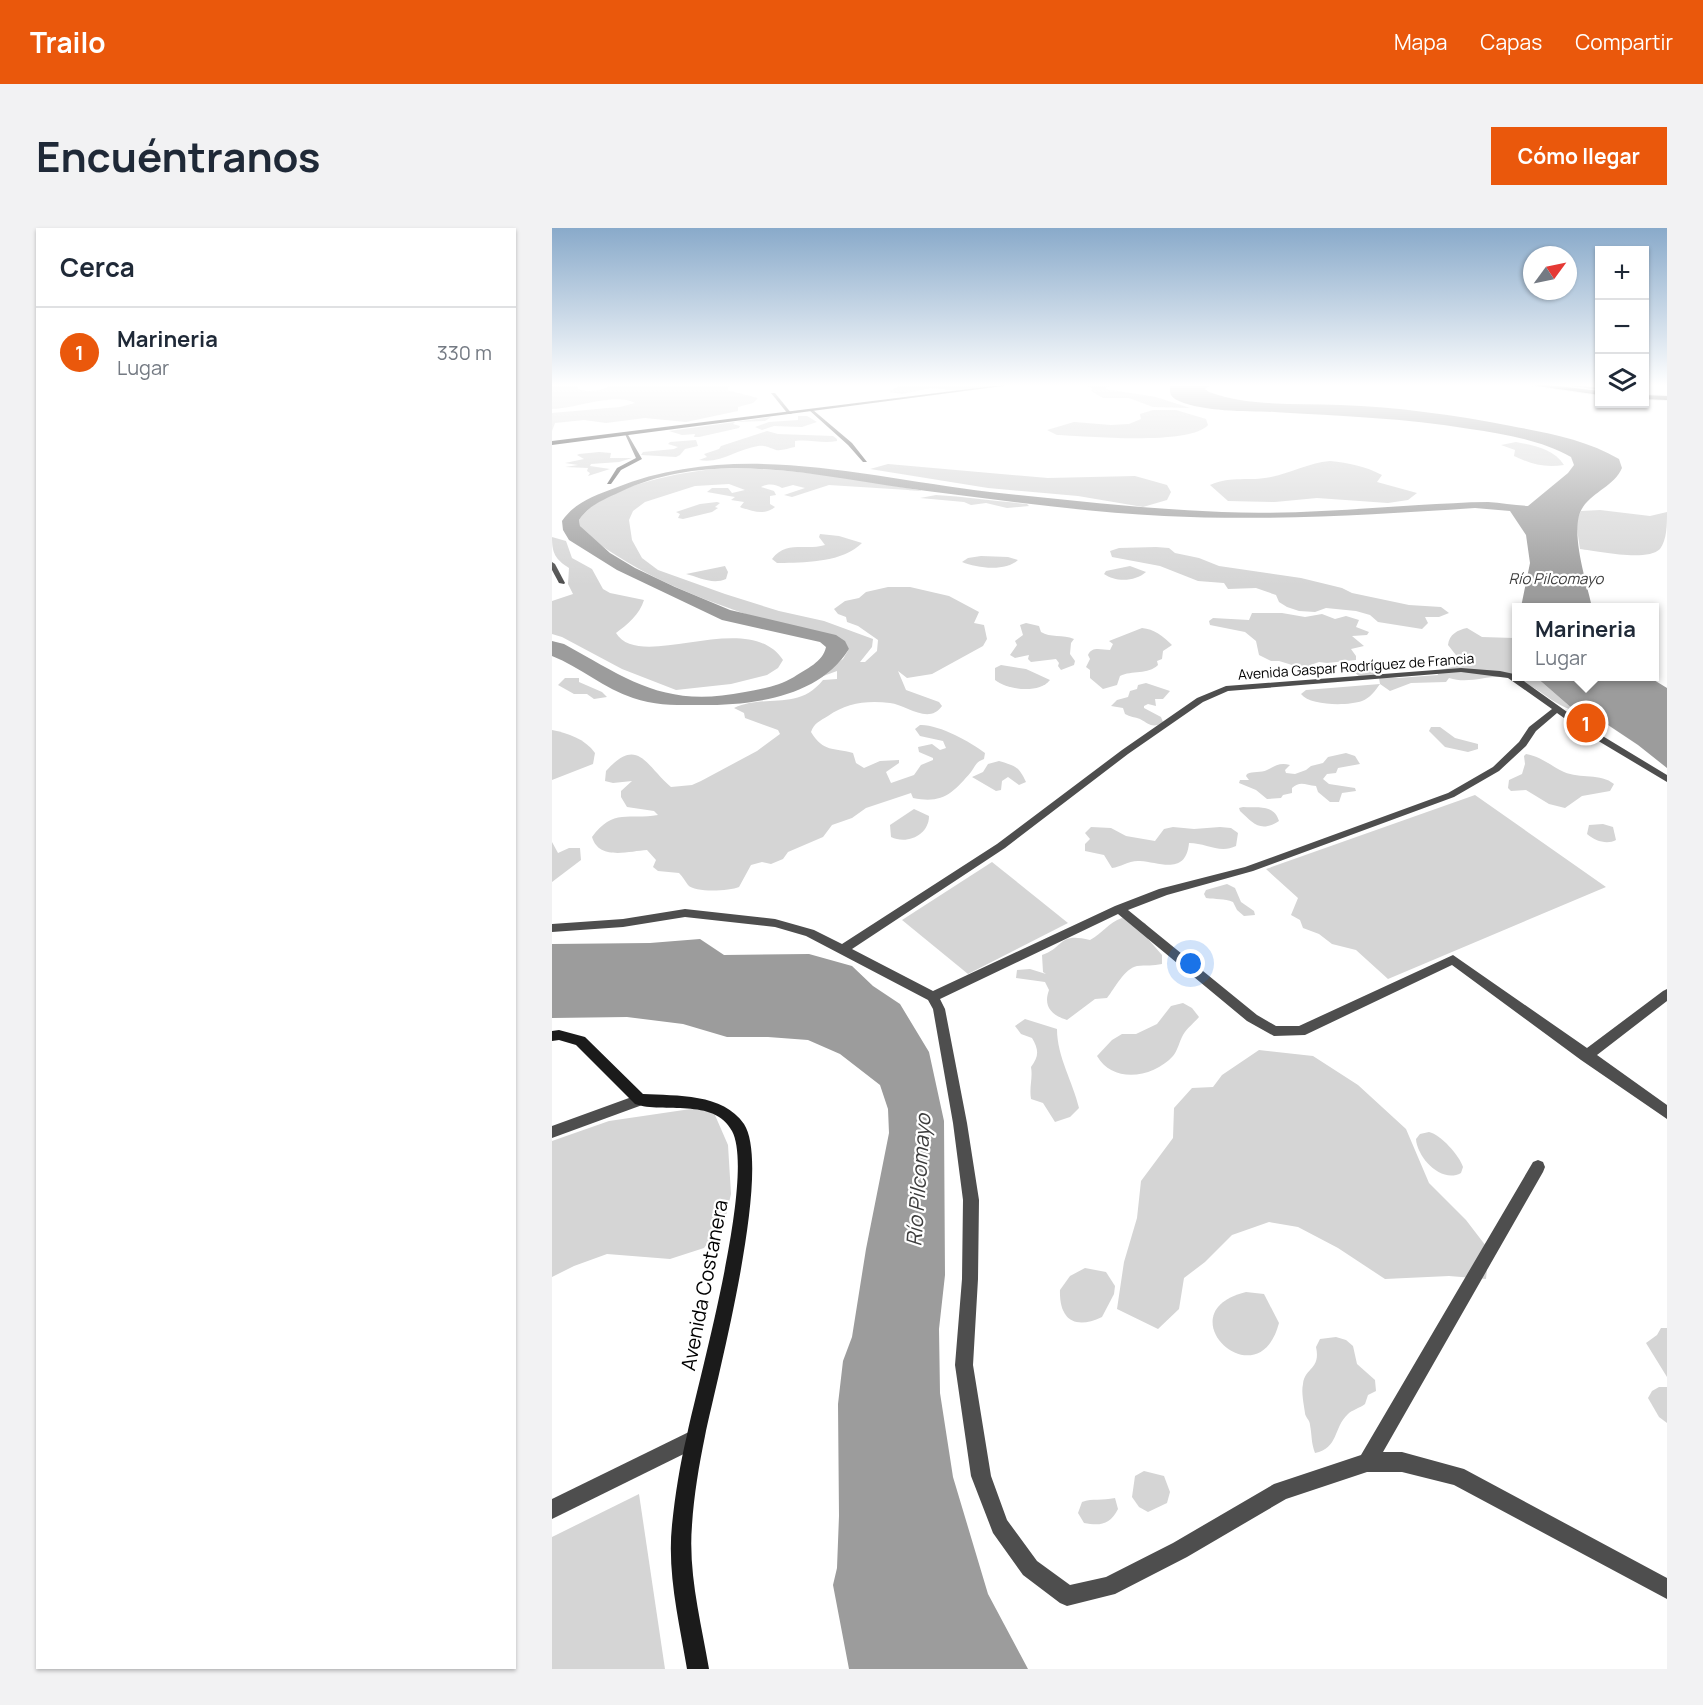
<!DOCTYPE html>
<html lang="es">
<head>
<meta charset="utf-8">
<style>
	:root { --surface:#fff; --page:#f2f2f3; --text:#1f2937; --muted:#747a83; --line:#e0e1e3; --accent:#ea580c }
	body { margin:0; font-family:Manrope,sans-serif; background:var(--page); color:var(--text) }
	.controls { position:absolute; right:18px; top:18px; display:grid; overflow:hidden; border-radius:0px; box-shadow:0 2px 4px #0004 }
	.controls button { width:54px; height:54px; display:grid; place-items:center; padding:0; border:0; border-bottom:2px solid var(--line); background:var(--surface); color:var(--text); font:30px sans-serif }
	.compass { position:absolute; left:971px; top:18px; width:54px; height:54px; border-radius:50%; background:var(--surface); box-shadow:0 2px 4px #0004; rotate:57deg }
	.you { position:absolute; left:639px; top:736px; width:21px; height:21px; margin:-15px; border:4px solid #fff; border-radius:50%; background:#1a73e8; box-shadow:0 0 0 9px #1a73e833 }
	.badge { display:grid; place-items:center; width:39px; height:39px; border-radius:50%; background:var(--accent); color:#fff; font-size:20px; font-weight:700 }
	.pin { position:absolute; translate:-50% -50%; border:3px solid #fff; box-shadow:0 2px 6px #0006 }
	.popup { position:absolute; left:960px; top:375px; width:147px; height:78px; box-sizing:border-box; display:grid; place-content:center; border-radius:0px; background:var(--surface); filter:drop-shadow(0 2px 4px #0005); font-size:20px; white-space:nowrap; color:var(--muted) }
	.popup b { font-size:22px; color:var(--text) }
	.popup::after { content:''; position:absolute; left:50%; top:100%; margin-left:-12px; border:12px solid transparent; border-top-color:var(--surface) }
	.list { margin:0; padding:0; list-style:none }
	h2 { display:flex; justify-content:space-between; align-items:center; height:78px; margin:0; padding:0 24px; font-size:26px }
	h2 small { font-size:20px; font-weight:400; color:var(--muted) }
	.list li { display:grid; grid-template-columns:39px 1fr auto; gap:18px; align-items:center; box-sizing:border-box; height:90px; padding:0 24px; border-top:2px solid var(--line) }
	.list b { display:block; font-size:22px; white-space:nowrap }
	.list p { margin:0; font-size:20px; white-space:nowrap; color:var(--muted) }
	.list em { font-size:20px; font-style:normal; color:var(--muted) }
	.icon { flex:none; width:33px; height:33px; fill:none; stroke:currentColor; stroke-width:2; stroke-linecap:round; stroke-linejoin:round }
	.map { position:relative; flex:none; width:1115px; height:1441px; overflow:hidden; border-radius:0px }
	header { display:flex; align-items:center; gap:36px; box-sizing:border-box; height:84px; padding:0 30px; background:var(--accent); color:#fff }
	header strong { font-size:28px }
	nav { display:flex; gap:33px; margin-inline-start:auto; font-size:21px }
	.intro { display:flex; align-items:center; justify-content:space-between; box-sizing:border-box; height:144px; padding:0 36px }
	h1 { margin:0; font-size:42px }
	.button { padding:15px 27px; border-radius:0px; background:var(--accent); color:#fff; font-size:21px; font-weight:700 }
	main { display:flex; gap:36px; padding:0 36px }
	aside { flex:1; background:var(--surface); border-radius:0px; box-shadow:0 2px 4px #0004 }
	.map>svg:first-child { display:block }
</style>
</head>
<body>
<header>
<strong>Trailo</strong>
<nav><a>Mapa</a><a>Capas</a><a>Compartir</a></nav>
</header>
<div class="intro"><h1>Encuéntranos</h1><a class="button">Cómo llegar</a></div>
<main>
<aside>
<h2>Cerca<small></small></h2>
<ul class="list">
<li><span class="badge">1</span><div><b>Marineria</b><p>Lugar</p></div><em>330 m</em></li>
</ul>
</aside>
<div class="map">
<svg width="1115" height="1441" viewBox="0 0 1115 1441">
	<rect width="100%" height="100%" fill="#fff"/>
	<g fill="#d5d5d5">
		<path d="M 0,156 L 23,156 L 26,157 L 26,161 C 35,164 47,164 55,159 L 54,156 L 188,156 L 178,158 L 175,162 L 206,170 L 201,175 L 186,179 L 186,183 L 134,194 L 93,190 L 54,195 L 32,192 L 3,195 L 0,203 L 0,185 L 68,179 L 83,175 C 63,164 22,181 0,181 Z"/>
		<path d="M 349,156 L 454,156 L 408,163 L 379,160 L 350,166 L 337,164 Z"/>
		<path d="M 540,156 L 561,156 L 553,161 L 604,169 L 638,180 L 601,179 L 577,170 L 551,170 L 539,163 L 540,161 L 535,157 Z"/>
		<path d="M 601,182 L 624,182 L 654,191 L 656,197 C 638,218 533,208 505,207 L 495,202 L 522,194 L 559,197 L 577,196 L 589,191 L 588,186 Z"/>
		<path d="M 246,188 L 255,188 L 265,194 L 250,199 L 222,198 L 210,202 L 203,199 L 217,194 L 246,192 Z"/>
		<path d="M 219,189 L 213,193 L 183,194 L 181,196 L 188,198 L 187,200 L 147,209 L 142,209 L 143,206 L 130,207 L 117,203 Z"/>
		<path d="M 215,203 L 226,206 L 281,208 L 285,211 L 285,213 C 270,216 258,211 243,213 L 243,219 C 237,220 230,223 224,222 C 217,220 214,217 206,218 C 185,221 169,236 147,232 L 155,229 L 152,226 L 167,221 L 169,218 Z"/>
		<path d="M 144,212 L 146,218 L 133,221 L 128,227 L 124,229 L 89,227 L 91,224 L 122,221 L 126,219 L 116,216 L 118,214 Z"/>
		<path d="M 964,214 C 981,217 1002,221 1012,237 C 992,240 979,236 962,228 L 963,222 L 949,217 Z"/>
		<path d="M 47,224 L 59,225 L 58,230 L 80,230 L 67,234 L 39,236 L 38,238 L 58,241 L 36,248 L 38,245 L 35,243 L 36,240 L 13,239 L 26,237 L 13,235 L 32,231 L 25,227 L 27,226 Z"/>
		<path d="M 778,233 C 797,235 813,238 830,247 L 825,254 L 865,265 L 856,272 L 836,275 L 765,270 L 723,274 L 676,273 L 658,257 C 681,247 696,254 719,249 C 739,245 756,235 778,233 Z"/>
		<path d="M 336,236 L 496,250 L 583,248 L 615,257 L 619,264 L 615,272 L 591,279 L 526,268 L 436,260 L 318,241 Z"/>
		<path d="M 162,241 C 233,238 302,251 372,263 L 277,257 L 240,269 L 232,267 L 253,260 L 241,257 L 230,260 C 224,256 216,255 209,259 L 222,263 L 224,267 L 218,268 L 218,276 L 223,279 C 212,288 202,283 190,280 L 188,279 L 192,274 L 179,272 L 183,269 L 155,264 L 160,260 L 176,260 L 180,265 L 193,262 L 177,256 L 143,258 L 93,274 L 81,283 L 77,292 L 80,312 L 90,330 L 106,342 L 173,366 L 227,383 L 272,393 L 321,411 L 320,419 L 308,434 L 313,434 L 325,423 L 326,412 L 306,398 L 295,394 L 294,389 L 286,386 L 282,381 L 293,373 L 307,370 L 314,364 L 336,359 L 358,359 L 397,368 L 427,384 L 422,395 L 432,397 L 435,411 L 431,418 L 380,446 L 355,450 L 346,443 L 354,462 L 387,474 L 390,478 C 377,497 354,477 338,475 C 315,472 294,475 276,488 C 268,493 262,495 259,504 C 272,525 281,519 301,525 L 304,535 L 312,540 L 328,533 L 347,532 L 347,535 L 334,544 L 339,555 L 362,547 L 369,537 L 381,532 L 381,530 L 367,524 L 366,519 L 380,516 L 388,522 L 394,520 L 391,513 L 368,508 L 363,501 L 368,497 C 386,496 419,514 433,525 L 432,531 C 424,534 424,537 419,544 C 401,565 391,576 361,570 L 359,565 L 314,580 L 300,590 L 280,597 L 271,609 L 236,624 L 231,631 L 219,636 L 210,634 L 199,637 L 187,659 C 177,663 143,665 136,657 C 133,653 131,649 127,645 L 106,643 L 101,639 L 104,632 L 95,622 C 77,623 47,633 40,609 C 61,580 77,592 106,587 L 102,583 L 75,579 L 69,569 L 69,563 L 80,553 L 61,555 L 53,553 L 54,543 C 86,507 94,538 119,559 L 140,557 L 149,553 L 205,523 L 228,506 L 226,502 L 193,490 L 192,485 L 182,480 C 214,465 245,484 271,452 L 285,451 L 285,443 L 266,450 L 291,431 L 297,421 C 206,388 111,367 34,306 L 28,298 L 27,292 C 49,259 124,245 162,241 Z"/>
		<path d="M 384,267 C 415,269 444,273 475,276 L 477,278 L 455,280 L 434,275 L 419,277 L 412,274 L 368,270 Z"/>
		<path d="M 165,274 L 168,275 L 163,279 L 166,280 L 160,284 L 131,291 L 126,290 L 128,286 L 124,284 L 148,276 Z"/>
		<path d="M 1048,282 L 1098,288 L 1115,284 C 1115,296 1115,312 1108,321 C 1095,334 1045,323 1028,321 L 1024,294 L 1029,283 Z"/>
		<path d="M 268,306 L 287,308 L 310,315 C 291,334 257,334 232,335 L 225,335 L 220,331 C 234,312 255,323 273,317 L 267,309 Z"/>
		<path d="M 0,309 L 14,313 L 20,330 L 40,341 L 51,361 L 58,365 L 92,372 C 88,386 75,397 64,405 C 88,445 196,379 231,432 L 226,440 L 215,447 L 179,456 L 124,462 L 70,441 L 10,409 L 0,406 L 0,373 L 21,366 L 16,356 L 17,340 C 3,331 0,325 0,309 Z"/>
		<path d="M 604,319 L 617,320 L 623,325 L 647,330 L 667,338 L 749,350 L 790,360 L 800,365 L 857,377 L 889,379 L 897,385 L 887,389 L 873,389 L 876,395 L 870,401 L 826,394 L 818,387 L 804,383 L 774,380 L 763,384 L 747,383 L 735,379 L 727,374 L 724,367 L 704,360 L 676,361 L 672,355 L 646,353 L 608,338 L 560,329 L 558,323 L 567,320 Z"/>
		<path d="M 429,328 L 456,329 L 466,332 C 453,344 425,340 410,334 L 416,330 Z"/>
		<path d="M 173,338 L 176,344 L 174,351 C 160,357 147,349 134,346 Z"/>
		<path d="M 578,338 L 594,344 C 583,354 563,354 552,346 L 554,343 Z"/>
		<path d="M 700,385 L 730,385 L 753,389 L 770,386 L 783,391 L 794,388 L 807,392 L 804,399 L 817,404 L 815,407 L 800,408 L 812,418 L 799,421 L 804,428 L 804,432 L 775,435 L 767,434 L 750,440 L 727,433 L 719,433 L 707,427 L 704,413 L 693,404 L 658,397 L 657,393 L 661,390 L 697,392 Z"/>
		<path d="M 474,395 L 487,398 L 489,404 C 498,410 511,406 522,411 L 519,415 L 518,426 L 523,433 L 522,437 L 509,442 L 506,438 L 507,435 L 504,431 L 479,434 L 476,431 L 477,427 L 463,430 L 458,427 L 465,417 L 463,413 L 471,407 L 468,397 Z"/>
		<path d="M 590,400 C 602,401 611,408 620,417 L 611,423 L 610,431 L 605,433 L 606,437 C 596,447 580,442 568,448 L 565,457 L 551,461 L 538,450 L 538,442 L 534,439 L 538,431 L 536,427 C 540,418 549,422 558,422 L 561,416 L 557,413 Z"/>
		<path d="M 915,400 L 930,409 L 962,410 L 965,418 L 965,448 L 984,449 L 1022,482 C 1002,479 985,456 959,450 C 938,445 919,457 897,450 L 894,454 L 859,455 L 838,463 L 828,456 C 823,463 818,470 810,473 C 796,478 758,478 749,466 L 754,462 L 828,456 L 827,450 L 808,449 L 801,443 L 803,440 L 825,440 L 832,449 L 846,450 L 886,447 L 885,443 L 911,436 L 896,417 C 897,406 906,402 915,400 Z"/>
		<path d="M 449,437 L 474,441 L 498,452 C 487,466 456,462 443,452 L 443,440 Z"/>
		<path d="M 13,450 L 27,450 L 27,454 L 50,464 L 55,469 L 42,471 L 35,466 L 22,466 L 6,457 Z"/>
		<path d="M 594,455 L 618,463 L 611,471 L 603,471 L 604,478 L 596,476 L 592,478 L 592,480 L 609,489 L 611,494 C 601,501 597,496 588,491 C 583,489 578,489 573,486 L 571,480 L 559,478 L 565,472 L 576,469 L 578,463 L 585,461 L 586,457 Z"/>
		<path d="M 879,499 L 888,499 L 903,510 L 926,516 L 926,521 L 916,524 L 893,519 L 877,503 Z"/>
		<path d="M 0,502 C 16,505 33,511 43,525 L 41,536 L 0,552 Z"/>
		<path d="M 794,525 L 803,528 L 808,536 L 786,540 L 784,545 L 775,546 L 771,551 L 777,556 L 803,560 L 804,563 L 790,565 L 787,574 L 778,574 L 766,564 L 764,558 C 754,558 749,552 740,560 L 740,565 L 731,567 L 729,570 L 715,571 L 704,562 L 687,555 L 688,552 L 697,552 L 694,548 L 695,546 C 701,543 709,545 715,542 C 723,538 728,534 738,537 L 733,542 L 734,545 L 743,546 L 754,542 L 759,538 L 771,535 L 776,529 Z"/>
		<path d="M 974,526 C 990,529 999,538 1012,544 C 1028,551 1049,545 1062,556 L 1058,563 L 1030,568 L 1013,580 L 997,576 L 974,562 L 959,563 L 956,560 L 957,552 L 970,546 L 973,536 L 972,528 Z"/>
		<path d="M 447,533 C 464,538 467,539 474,554 L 467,557 L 456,549 L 450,553 L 449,562 L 444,563 L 420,549 L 431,544 L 436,536 Z"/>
		<path d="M 923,567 L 1054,659 L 836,751 L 804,722 L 780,716 L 767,706 L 751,700 L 748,692 L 739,687 L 746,670 L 714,641 Z"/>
		<path d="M 691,579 C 706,580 722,576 727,593 C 708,605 701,595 688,583 L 687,580 Z"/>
		<path d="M 362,581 L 377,588 C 377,607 355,617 339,609 L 338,597 Z"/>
		<path d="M 1051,596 L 1061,599 L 1064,612 C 1055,617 1043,613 1035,606 L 1037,597 Z"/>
		<path d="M 539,599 L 559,600 L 574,608 L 603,613 L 612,601 L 621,599 L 642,601 L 668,599 L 679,600 L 686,605 L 684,618 C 668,626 654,615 637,615 C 634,648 607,634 588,633 C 577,632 569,639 560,640 L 552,627 L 533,623 L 533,616 L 538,611 L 533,605 Z"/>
		<path d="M 0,614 L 6,625 L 17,620 L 28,620 L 29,632 L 0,654 Z"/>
		<path d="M 440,634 L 516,695 L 416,746 L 350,692 Z"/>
		<path d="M 675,656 L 683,660 L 689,674 L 702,683 L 703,687 L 692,688 L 685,682 L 681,674 C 672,670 664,672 654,670 L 652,666 L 654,662 Z"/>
		<path d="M 570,690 L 593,695 L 598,703 L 596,711 L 610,727 L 610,736 C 601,738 594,737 585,738 C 572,741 563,760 555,770 L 543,771 L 515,792 C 499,787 491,778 497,762 L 493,754 L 464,750 L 465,742 L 478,741 L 494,746 L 491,744 L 490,727 C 513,719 506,704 538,712 C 551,705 556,695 570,690 Z"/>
		<path d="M 631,775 L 640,780 L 647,789 C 642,795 635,800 631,807 C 627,814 626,822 621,828 C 601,850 561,856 545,828 L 560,812 L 570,806 L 584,806 L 605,796 L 619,778 Z"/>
		<path d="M 473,791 L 505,801 C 505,829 521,854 527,880 L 518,889 L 503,894 L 491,875 L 479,871 C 477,859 481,850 479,839 C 487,828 487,822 480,810 L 469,806 L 463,798 Z"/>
		<path d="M 707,822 L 761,828 L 806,857 L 854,901 L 877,955 L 914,992 L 937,1022 L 934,1051 L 897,1048 L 833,1051 L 786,1020 L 746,999 L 717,994 L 680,1007 L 653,1034 L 632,1050 L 627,1081 L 606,1101 L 565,1081 L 572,1034 L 585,990 L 589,953 L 621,910 L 622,880 L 640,860 L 661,859 L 670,847 Z"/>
		<path d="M 159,878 L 176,917 L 179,966 L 173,992 L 152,1020 L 118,1031 L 55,1026 L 22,1038 L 0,1049 L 0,913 L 57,893 Z"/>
		<path d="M 877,904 C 889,907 907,927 911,939 L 909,945 C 889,956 865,929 864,911 L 868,906 Z"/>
		<path d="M 533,1040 L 554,1044 L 563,1058 L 562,1066 L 550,1089 C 523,1102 507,1092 508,1062 L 518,1048 Z"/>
		<path d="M 694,1064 L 712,1066 L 727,1095 C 706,1175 611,1084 694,1064 Z"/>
		<path d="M 1109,1100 L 1115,1100 L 1115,1149 L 1094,1115 L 1105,1107 Z"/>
		<path d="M 784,1109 L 794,1112 L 801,1118 L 805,1136 L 823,1152 L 824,1163 L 816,1167 L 813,1176 C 808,1180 800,1182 796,1186 C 781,1200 787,1220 763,1225 C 759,1215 760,1207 758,1197 C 758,1192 753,1189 753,1185 C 752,1177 749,1164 751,1156 C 753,1139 769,1142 764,1119 L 768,1111 Z"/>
		<path d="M 1107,1159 L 1115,1159 L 1115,1195 L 1107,1189 L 1096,1170 L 1100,1163 Z"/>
		<path d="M 592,1243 L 612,1248 L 618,1264 L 615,1275 L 596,1284 L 587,1279 L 580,1269 L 583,1248 Z"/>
		<path d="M 87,1266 L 113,1441 L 0,1441 L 0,1309 Z"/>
		<path d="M 563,1270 L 566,1281 C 558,1297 548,1298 532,1295 L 526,1285 L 530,1274 C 541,1270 550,1273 563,1270 Z"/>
	</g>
	<g fill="#9c9c9c">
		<path d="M 619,156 L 659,156 L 653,161 L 657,164 C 698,179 744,175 788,177 C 845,179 903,187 959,198 C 996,205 1035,212 1067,231 L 1070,240 C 1062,258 1042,263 1031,279 C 1016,300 1035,355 1040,379 L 969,379 L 978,335 L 974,307 L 958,283 L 923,280 C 819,287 716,293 612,288 C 533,284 453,273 375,263 C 275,251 165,218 68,264 C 53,271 37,277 27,292 L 28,298 L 58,325 L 83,340 L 123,359 L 178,382 L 284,407 L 293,413 L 297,421 C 265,472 194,478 140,477 C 120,477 101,477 81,470 C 53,461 28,439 0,428 L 0,413 L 12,416 C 79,453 113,480 193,464 C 210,461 227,458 242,449 C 254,441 271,434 274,419 L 268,414 L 170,392 L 65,342 L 17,312 L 11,302 L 10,293 C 23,274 42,268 63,260 C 185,211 313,249 438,264 C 515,272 592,281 670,284 C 735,287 802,281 867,277 C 890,276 913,274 936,274 C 949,275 963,277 976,278 L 1016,245 L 1022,237 L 1019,229 C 988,212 952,206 918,201 C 853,190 788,188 722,184 C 695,183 652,184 627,173 C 619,170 616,164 619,156 Z"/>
		<path d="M 984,449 L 1097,449 L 1115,460 L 1115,540 L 1086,517 L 1047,491 L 1022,482 Z"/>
		<path d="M 148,711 L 172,727 L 257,726 L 300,738 L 321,758 L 348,776 L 377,824 L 392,893 L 393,1047 L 387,1101 L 388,1165 L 401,1249 L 436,1366 L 476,1441 L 297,1441 L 281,1357 L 285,1340 L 287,1288 L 286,1176 L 291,1133 L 300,1109 L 314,1021 L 337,905 L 336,881 L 328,857 L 288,826 L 256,812 L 216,809 L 175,809 L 131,796 L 75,789 L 0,790 L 0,716 L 98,715 Z"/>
	</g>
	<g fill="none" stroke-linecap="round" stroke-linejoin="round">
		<g stroke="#dbdbdb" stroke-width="2">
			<g id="highway">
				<path d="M 972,156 L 988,156 L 1048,163 L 1048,167 Z"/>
				<path d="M 1092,167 L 1115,168 L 1115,172 L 1092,171 Z"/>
			</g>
		</g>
		<g fill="#4e4e4e" fill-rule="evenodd">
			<path d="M 1011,156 L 1048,160 L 1048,162 L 1013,157 Z"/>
			<path d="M 219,165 L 223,165 L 240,186 L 236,186 Z"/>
			<path d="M 257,182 L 261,182 L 300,215 L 315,234 L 311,234 L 296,217 Z"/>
			<path d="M 75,205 L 90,231 L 69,242 L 59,256 L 55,256 L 65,240 L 84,230 L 73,206 Z"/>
			<path d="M 0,334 L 3,336 L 13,355 L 12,356 L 7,355 L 0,342 Z"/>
			<path d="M 909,440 L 948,443 L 962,446 L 1039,501 L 1115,547 L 1115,554 L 1033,505 L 1005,485 L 984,503 L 974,518 L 947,543 L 902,569 L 701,643 L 615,667 L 576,682 L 705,787 L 724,798 L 747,798 L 901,727 L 1035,820 L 1111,763 L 1115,761 L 1115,773 L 1045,827 L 1115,877 L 1115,891 L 1029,832 L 900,737 L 753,807 L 722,808 L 695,793 L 566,686 L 388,771 L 393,781 L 415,895 L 427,972 L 426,1051 L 421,1137 L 439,1248 L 455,1292 L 485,1333 L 518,1357 L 554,1349 L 621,1315 L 722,1256 L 809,1227 L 981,934 L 986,932 L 991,934 L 993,939 L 991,944 L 831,1224 L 850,1224 L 912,1241 L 1115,1350 L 1115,1371 L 902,1257 L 850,1244 L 815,1244 L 734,1271 L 635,1329 L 563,1366 L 515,1378 L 508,1375 L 471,1347 L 441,1305 L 419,1248 L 403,1137 L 410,1051 L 411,972 L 401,895 L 381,781 L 376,772 L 254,708 L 223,699 L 133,689 L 71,699 L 0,704 L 0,696 L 71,691 L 133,681 L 223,691 L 262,702 L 290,716 L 445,616 L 570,522 L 645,470 L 674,458 ZM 909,444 L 956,450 L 1000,481 L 977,499 L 967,514 L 941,539 L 896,565 L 693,639 L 607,661 L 563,678 L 381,763 L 300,721 L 453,620 L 576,526 L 651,474 L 676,463 Z"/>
			<path d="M 88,866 L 93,868 L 95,872 L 93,876 L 0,910 L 0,898 Z"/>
			<path d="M 143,1201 L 150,1203 L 152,1210 L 150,1217 L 0,1291 L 0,1271 Z"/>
		</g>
		<g fill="#1b1b1b" fill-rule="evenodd">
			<path d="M 457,156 L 466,156 L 0,217 L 0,213 Z"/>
			<path d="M 7,802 L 33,809 L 91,866 C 125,868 171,865 192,896 C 221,941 165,1150 153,1208 C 147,1237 142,1267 140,1297 C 136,1346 149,1393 157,1441 L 135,1441 C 127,1393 115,1345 120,1297 C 123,1267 128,1236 135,1207 C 147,1150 204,948 180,903 C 162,869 111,886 83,876 L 24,817 L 7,812 L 0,813 L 0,803 Z"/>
		</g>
		<use href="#highway" fill="#000" fill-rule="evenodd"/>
	</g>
	<linearGradient id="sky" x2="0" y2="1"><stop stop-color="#89aaca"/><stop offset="0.44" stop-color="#fff"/><stop offset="1" stop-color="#fff" stop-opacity="0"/></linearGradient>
	<rect width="1115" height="357" fill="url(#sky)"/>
	<g text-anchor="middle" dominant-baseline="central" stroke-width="4.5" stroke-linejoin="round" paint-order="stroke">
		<g font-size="14" fill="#000" stroke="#fff">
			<text transform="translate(804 438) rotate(-4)">Avenida Gaspar Rodríguez de Francia</text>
		</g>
		<g font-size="15" font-style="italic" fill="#3d3d3d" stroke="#fff">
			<text x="1004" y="350">Río Pilcomayo</text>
		</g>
		<g font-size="20" fill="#000" stroke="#fff">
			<text transform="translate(152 1057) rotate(-79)">Avenida Costanera</text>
		</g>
		<g font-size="21" font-style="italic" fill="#3d3d3d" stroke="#fff">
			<text transform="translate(366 952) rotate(-86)">Río Pilcomayo</text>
		</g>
	</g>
</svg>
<div class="controls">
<button>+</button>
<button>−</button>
<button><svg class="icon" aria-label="layers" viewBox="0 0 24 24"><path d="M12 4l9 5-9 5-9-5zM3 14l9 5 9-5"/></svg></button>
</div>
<svg class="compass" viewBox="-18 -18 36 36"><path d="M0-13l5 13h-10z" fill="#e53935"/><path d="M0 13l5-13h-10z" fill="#747a83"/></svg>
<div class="you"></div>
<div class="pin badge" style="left:1034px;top:495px">1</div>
<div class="popup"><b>Marineria</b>Lugar</div>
</div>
</main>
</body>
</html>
